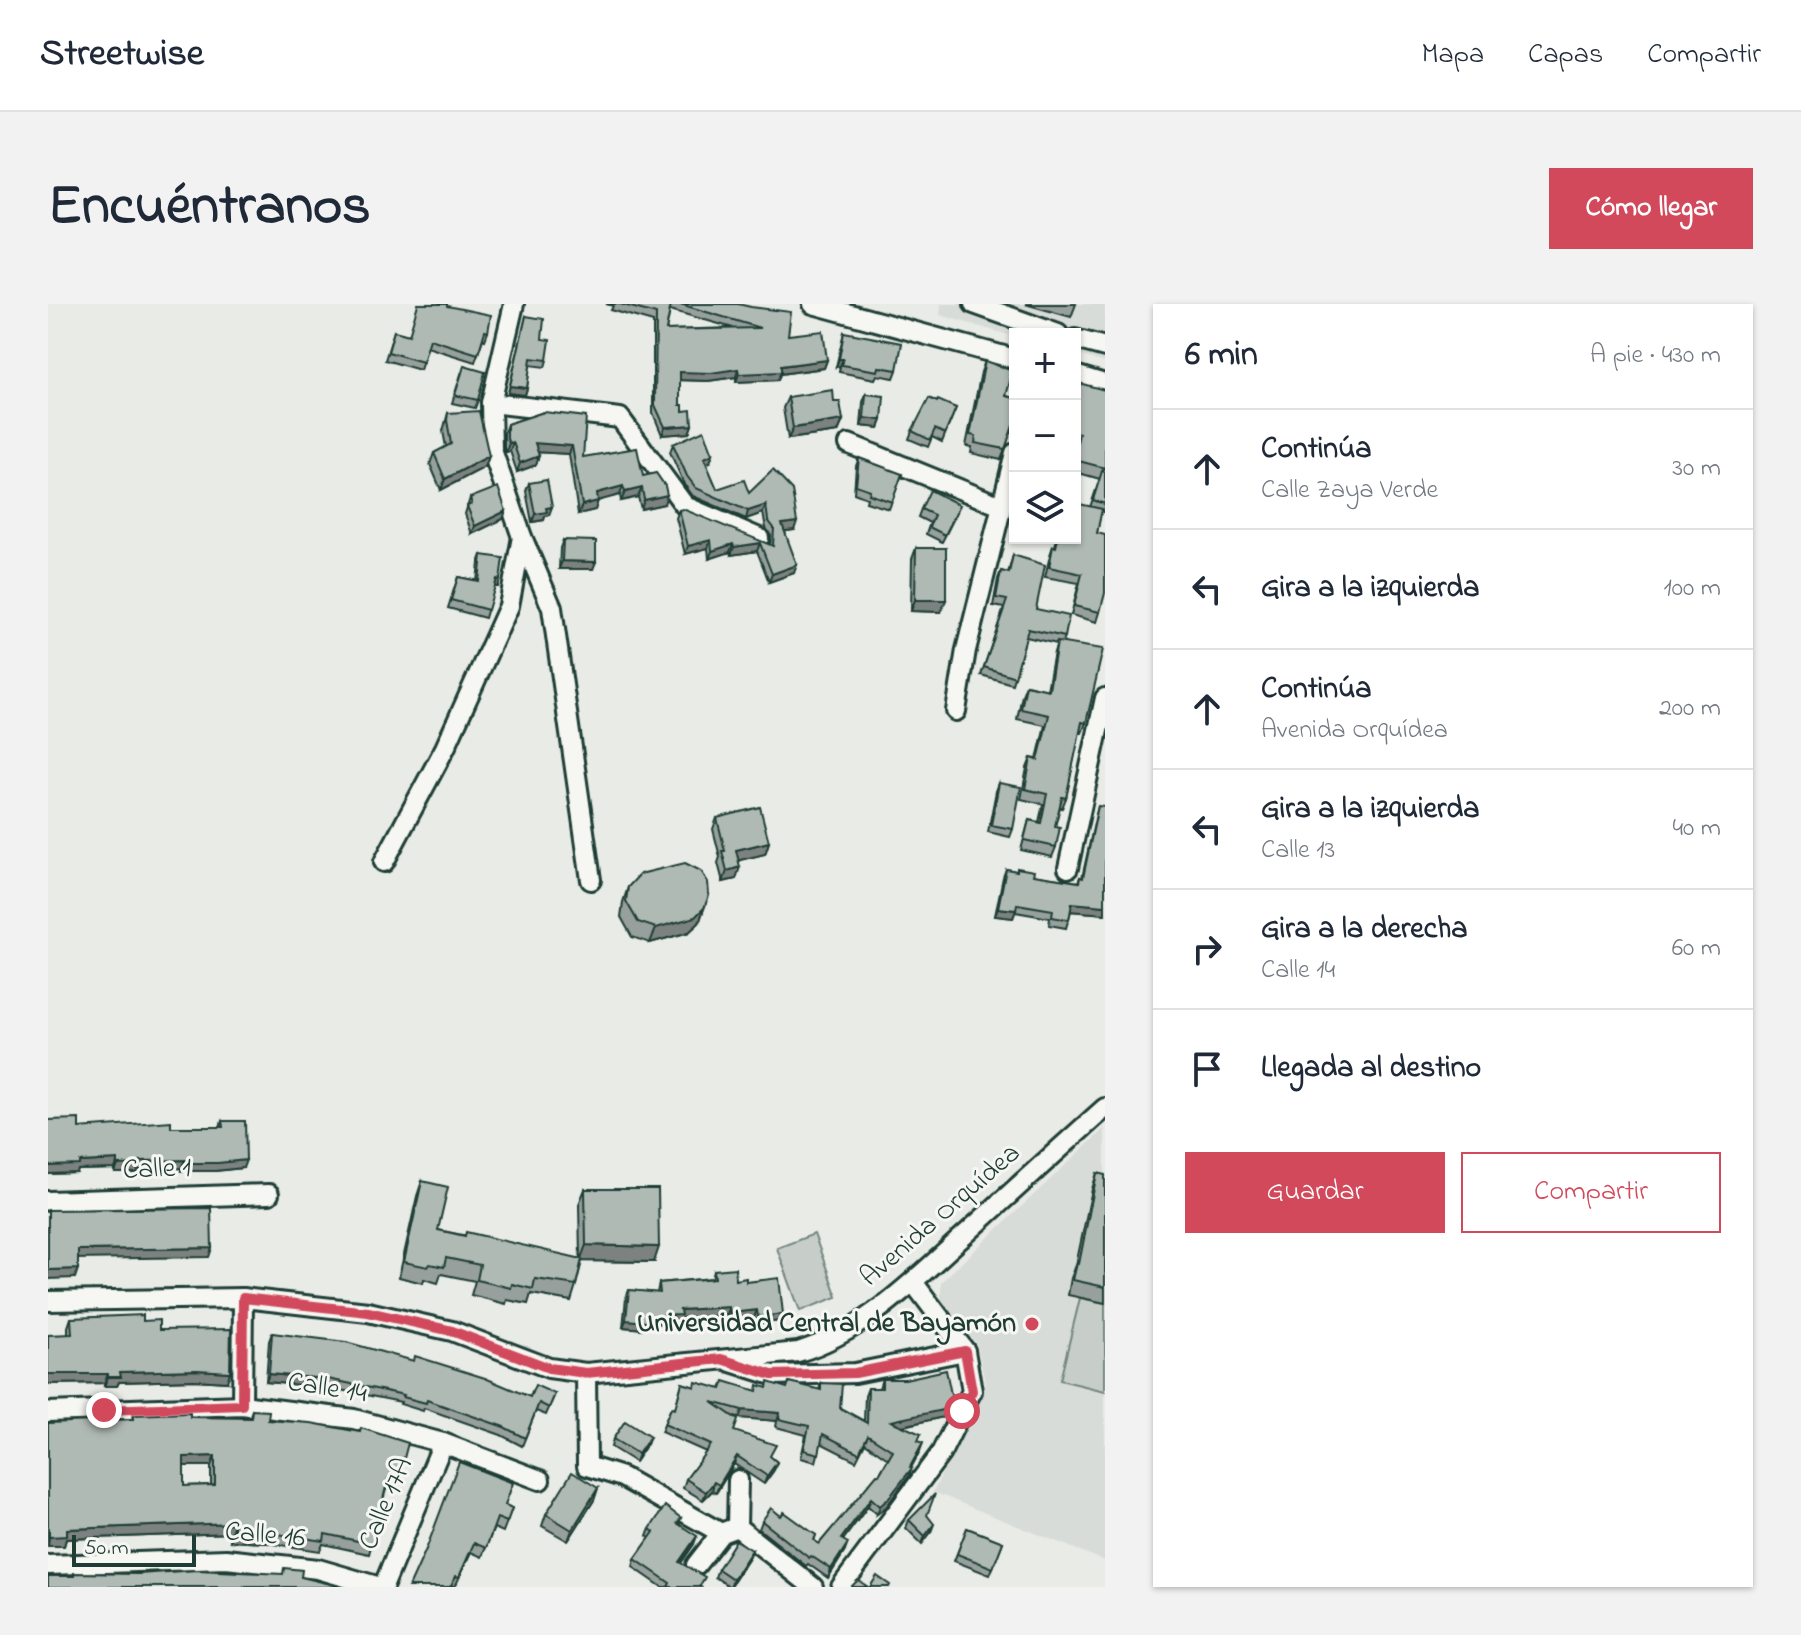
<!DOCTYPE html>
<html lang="es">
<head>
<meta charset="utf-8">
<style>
	:root { --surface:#fff; --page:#f2f2f3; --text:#1f2937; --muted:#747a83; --line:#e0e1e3; --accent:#d1495b }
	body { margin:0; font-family:"Indie Flower",sans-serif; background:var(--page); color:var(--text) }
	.controls { position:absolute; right:24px; top:24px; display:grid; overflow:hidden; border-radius:0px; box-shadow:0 2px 6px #0004 }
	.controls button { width:72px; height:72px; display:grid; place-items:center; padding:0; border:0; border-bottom:2px solid var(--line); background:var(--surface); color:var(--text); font:40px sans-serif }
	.scale { position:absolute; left:24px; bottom:20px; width:124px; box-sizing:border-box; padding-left:8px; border:4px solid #1f3d34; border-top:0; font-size:22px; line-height:28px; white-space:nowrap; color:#1f3d34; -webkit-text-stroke:6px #f6f6f2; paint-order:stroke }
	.stop { position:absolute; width:24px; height:24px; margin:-18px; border:6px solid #d1495b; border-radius:50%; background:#fff }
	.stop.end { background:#d1495b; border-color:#fff; box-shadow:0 2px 8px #0008 }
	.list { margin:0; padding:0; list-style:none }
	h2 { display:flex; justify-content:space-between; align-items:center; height:104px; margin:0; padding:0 32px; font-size:34px }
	h2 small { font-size:26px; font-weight:400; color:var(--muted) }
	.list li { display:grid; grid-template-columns:52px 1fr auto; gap:24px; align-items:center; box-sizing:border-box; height:120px; padding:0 32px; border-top:2px solid var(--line) }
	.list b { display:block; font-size:30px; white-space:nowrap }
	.list p { margin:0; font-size:26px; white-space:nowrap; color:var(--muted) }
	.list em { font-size:26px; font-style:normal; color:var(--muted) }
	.actions { display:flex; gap:16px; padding:24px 32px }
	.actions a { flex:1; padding:18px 0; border:2px solid var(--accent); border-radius:0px; text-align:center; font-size:28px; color:var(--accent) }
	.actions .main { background:var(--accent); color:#fff }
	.icon { flex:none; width:44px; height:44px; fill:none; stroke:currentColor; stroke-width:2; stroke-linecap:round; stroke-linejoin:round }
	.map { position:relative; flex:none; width:1057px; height:1283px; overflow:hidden; border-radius:0px }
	header { display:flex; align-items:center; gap:48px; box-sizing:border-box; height:112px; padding:0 40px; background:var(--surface); border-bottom:2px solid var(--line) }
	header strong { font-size:38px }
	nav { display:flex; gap:44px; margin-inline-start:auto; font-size:28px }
	.intro { display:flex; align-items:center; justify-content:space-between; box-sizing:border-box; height:192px; padding:0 48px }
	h1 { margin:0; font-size:56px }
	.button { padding:20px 36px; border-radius:0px; background:var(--accent); color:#fff; font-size:28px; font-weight:700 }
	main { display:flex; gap:48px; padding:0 48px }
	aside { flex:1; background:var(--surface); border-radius:0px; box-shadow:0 2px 6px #0004 }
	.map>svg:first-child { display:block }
</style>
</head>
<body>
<header>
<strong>Streetwise</strong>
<nav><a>Mapa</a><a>Capas</a><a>Compartir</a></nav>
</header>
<div class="intro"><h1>Encuéntranos</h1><a class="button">Cómo llegar</a></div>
<main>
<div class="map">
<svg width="1057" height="1283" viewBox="0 0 1057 1283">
	<rect width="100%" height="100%" fill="#e9ebe7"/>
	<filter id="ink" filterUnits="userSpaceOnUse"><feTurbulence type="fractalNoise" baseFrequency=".0125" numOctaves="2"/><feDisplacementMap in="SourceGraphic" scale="16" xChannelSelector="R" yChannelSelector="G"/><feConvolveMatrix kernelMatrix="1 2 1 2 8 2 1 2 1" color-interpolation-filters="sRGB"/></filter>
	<g filter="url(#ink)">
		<g fill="#d8dcd8">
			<path d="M 893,0 L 1057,0 L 1057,59 L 1027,50 L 1027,30 L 967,30 L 967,33 L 892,11 Z"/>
			<path d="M 1057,824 L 1057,1257 L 885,1188 L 937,1079 L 929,1041 L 893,1000 L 893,978 Z"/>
		</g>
		<g fill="#c7cec9" stroke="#73867e" stroke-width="2">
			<path d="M 766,930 L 789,993 L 752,1007 L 729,944 Z"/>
			<path d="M 1032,994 L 1057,999 L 1057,1087 L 1012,1076 Z"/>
		</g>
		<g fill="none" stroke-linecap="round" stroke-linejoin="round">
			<g stroke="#1f3d34" stroke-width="24">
				<g id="minor">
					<path d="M 466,0 L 443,99 L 444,146 L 474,233 L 504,304 L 543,576"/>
					<path d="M 765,0 L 967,55"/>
					<path d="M 926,0 L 1010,30"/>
					<path d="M 1027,35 L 1057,43"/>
					<path d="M 1027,71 L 1057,80"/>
					<path d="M 443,99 L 572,114 L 637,202 L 711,234"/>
					<path d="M 801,140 L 953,202"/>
					<path d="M 908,407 L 918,346 L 967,149"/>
					<path d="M 336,558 L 397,444 L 461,302 L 474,233"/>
					<path d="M 1020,564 L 1057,394"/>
					<path d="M 0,897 L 221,890"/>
					<path d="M 0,997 L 195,994 L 320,1008 L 404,1027 L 501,1064 L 538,1069 L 750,1048 C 817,1028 868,974 920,928 C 965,887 1011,845 1057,804"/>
					<path d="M 683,1058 L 724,1071 L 807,1069 L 917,1047"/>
					<path d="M 538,1069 L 539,1162 L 574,1173 L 673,1229 L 689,1223"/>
					<path d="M 194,1101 L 195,994"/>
					<path d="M 0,1108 L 194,1101 L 306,1115 L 395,1139 L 492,1176"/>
					<path d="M 690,1176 L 689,1223 L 765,1283"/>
					<path d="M 0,1261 L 178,1255 L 270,1265 L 332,1283"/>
					<path d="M 648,1261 L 673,1229"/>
					<path d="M 335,1283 L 395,1139"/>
					<path d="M 793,1283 L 893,1149 L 924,1087 L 917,1047 L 865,978"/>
				</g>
			</g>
			<use href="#minor" stroke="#f6f6f2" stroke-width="18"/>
		</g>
		<g fill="#97a09c" stroke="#1f3d34" stroke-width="2" fill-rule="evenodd">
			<path d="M 558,0 L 690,0 L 779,56 L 776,64 L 732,70 L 730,76 L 688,78 L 688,73 L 660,77 L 632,76 L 632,101 L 644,121 L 641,129 L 614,131 L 605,109 L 605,18 L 563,6 L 565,2 ZM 622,6 L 685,24 L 618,26 Z"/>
			<path d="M 977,0 L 1028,0 L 1023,13 Z"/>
			<path d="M 399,2 L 440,28 L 437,36 L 435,35 L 427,58 L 379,43 L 372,66 L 337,56 L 346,27 L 360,31 Z"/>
			<path d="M 478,12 L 494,35 L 499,56 L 497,63 L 482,61 L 479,84 L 477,91 L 460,89 Z"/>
			<path d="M 796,28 L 849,66 L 846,74 L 829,71 L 827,75 L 791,68 L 792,62 L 788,63 Z"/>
			<path d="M 937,57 L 958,92 L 967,94 L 967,130 L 962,129 L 953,156 L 923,149 L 924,143 L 918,142 L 933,68 Z"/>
			<path d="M 413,70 L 430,96 L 427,104 L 404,99 Z"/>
			<path d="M 1027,78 L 1057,163 L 1055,168 L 1057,168 L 1057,209 L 1053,207 L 1049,229 L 1052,308 L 1049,318 L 1023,311 L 1031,279 L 997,273 L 1002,251 L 1005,242 L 1007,242 L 1009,234 L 1027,234 L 1042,203 L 1052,175 L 1027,168 Z"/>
			<path d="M 818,90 L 834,116 L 831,124 L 813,122 L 815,98 Z"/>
			<path d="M 740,93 L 786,98 L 795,116 L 790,128 L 740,135 L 735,104 Z"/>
			<path d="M 889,98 L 908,104 L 894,138 L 884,133 L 880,143 L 861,135 L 864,127 Z"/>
			<path d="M 496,108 L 535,153 L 595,172 L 616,200 L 593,205 L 590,193 L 573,197 L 572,191 L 550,196 L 547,206 L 530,210 L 521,150 L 490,148 L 488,161 L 469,168 L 462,147 L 458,148 L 456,144 L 456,129 L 459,120 Z"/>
			<path d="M 400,109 L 441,152 L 437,163 L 393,186 L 382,160 L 386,149 L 398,143 L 395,127 Z"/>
			<path d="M 625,140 L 662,158 L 658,160 L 669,185 L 701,189 L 746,226 L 737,227 L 746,269 L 721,278 L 709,247 L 683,251 L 682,248 L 661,255 L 660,244 L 637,250 L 628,214 L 631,206 L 722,241 L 723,232 L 718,224 L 715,209 L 698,215 L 645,192 L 636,180 L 622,148 Z"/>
			<path d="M 811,154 L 854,170 L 841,205 L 818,198 L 819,194 L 806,189 L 808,162 Z"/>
			<path d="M 481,179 L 501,211 L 497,212 L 496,216 L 484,218 L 478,187 Z"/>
			<path d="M 422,194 L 455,215 L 424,230 L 417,210 Z"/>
			<path d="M 873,205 L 909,208 L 894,238 L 878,230 L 882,219 L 870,213 Z"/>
			<path d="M 515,236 L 545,265 L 511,265 L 512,244 Z"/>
			<path d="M 868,244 L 893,308 L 863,307 L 864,255 Z"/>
			<path d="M 434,251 L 450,283 L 446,283 L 437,314 L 400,304 L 410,273 L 429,277 L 431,259 Z"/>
			<path d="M 965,251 L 988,305 L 1017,333 L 1015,339 L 1038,419 L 1034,429 L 1031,429 L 1018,494 L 1014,504 L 1012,503 L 1007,522 L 1008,543 L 1004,553 L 973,546 L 981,516 L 991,518 L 995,500 L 973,495 L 979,464 L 983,454 L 989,455 L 997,421 L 969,415 L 974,391 L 978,381 L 999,386 L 1006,348 L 1009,340 L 978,333 L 964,380 L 933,371 L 956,304 L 945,302 L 950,275 L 953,267 L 960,269 Z"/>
			<path d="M 951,479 L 965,525 L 962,533 L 940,528 L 948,487 Z"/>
			<path d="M 1050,502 L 1057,610 L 1023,607 L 1018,624 L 1001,621 L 1002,614 L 967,608 L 965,614 L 947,612 L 955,573 L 958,565 L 985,571 L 1030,578 L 1032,573 L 1034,574 L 1048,510 Z"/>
			<path d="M 669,514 L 721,538 L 717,550 L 691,556 L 688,575 L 675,578 L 670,559 L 672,553 L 665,525 Z"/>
			<path d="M 580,583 L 661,591 L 651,619 L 641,628 L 602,639 L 584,633 L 573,613 L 575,598 Z"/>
			<path d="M 0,816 L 31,824 L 172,823 L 174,817 L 195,864 L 167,867 L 133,867 L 133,864 L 90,866 L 89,869 L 67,869 L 67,865 L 30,866 L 29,869 L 0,870 Z"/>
			<path d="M 1049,869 L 1057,871 L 1057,999 L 1020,991 L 1023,974 L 1028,961 L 1044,885 Z"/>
			<path d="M 374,877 L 390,926 L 532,955 L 531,900 L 537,885 L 606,958 L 534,957 L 528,981 L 523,997 L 483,990 L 480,1000 L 459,996 L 458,1000 L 423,991 L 427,977 L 393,970 L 390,979 L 376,975 L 375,979 L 351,973 L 369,892 Z"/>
			<path d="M 666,966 L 688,976 L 698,978 L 732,1017 L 707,1020 L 706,1014 L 679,1017 L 679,1011 L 632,1014 L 630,1019 L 597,1020 L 595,1025 L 575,1023 L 578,994 L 581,986 L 609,989 L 611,979 L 664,974 Z"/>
			<path d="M 23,1014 L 95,1017 L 111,1026 L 179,1078 L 146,1076 L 71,1078 L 69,1082 L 56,1082 L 56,1079 L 0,1080 L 20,1030 L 20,1023 Z"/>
			<path d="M 224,1029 L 482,1093 L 507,1090 L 498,1111 L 488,1107 L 474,1142 L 453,1131 L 376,1104 L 375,1107 L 352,1100 L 353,1098 L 277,1083 L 218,1078 L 221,1037 Z"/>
			<path d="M 834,1075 L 904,1095 L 896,1113 L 855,1122 L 870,1137 L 872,1147 L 863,1164 L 861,1172 L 838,1203 L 829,1210 L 820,1202 L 795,1236 L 797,1247 L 780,1274 L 760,1260 L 758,1262 L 711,1225 L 714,1217 L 733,1212 L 768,1231 L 766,1237 L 771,1240 L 831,1171 L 840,1155 L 817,1139 L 808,1157 L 773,1139 L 768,1158 L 753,1154 L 758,1131 L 728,1123 L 729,1117 L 685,1113 L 686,1127 L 729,1158 L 726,1166 L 716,1180 L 686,1160 L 668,1189 L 664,1187 L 655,1196 L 635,1184 L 638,1175 L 658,1148 L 613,1128 L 623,1104 L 627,1105 L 634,1079 L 647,1083 L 709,1087 L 719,1084 L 771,1086 L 773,1079 L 792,1104 L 816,1117 L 817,1092 L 820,1084 L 831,1084 Z"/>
			<path d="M 204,1106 L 220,1116 L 350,1177 L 347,1187 L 338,1185 L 321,1250 L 275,1240 L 272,1247 L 219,1239 L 182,1237 L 183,1229 L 18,1235 L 16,1242 L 0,1242 L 0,1119 L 84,1115 L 86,1111 L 201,1114 ZM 136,1162 L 163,1162 L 163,1181 L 136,1182 Z"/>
			<path d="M 565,1135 L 599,1140 L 587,1158 L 563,1143 Z"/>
			<path d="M 550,1184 L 546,1196 L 520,1237 L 494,1222 L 498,1210 Z"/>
			<path d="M 457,1201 L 464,1204 L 455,1228 L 446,1224 L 434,1253 L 423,1248 L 407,1283 L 405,1282 L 361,1283 Z"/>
			<path d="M 879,1211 L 883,1228 L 874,1240 L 858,1224 L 861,1216 Z"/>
			<path d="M 633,1214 L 631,1220 L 646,1240 L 633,1259 L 653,1283 L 614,1283 L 585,1263 L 587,1255 L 602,1234 L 599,1232 L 602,1225 Z"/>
			<path d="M 919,1224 L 955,1238 L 942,1271 L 906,1257 Z"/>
			<path d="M 704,1246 L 701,1254 L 682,1283 L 667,1273 L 670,1265 Z"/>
		</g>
		<g fill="#7b827f" stroke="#1f3d34" stroke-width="2">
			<path d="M 791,55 L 795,55 L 792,62 L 788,63 Z"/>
			<path d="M 779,56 L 776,64 L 732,70 L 730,76 L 688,78 L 691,70 L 733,62 Z"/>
			<path d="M 690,65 L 688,73 L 660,77 L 629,76 L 632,68 Z"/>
			<path d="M 462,82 L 479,84 L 477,91 L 460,89 Z"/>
			<path d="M 816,114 L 834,116 L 831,124 L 813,122 Z"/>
			<path d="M 795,116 L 790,128 L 740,135 L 745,124 Z"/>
			<path d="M 644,121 L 641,129 L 614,131 L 617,123 Z"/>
			<path d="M 465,138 L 462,147 L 458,148 L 461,139 Z"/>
			<path d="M 487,139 L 524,142 L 521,150 L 484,148 Z"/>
			<path d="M 665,150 L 662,158 L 653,162 L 656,154 Z"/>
			<path d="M 441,152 L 437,163 L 393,186 L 397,175 Z"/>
			<path d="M 491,152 L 488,161 L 469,168 L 472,159 Z"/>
			<path d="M 575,182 L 572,191 L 546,198 L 549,189 Z"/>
			<path d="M 594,184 L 590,193 L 573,197 L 577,188 Z"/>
			<path d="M 619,191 L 616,200 L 593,205 L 596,196 Z"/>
			<path d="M 550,197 L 547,206 L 530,210 L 534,201 Z"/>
			<path d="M 718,201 L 715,209 L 698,215 L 700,207 Z"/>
			<path d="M 504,203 L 501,211 L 497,212 L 496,216 L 484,218 L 487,210 L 498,204 Z"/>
			<path d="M 458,207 L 455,215 L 424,230 L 427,222 Z"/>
			<path d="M 749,218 L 746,226 L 731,228 L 734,220 Z"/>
			<path d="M 663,236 L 660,244 L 637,250 L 640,242 Z"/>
			<path d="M 712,239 L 709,247 L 683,251 L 686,243 Z"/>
			<path d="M 685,240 L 682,248 L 661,255 L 664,247 Z"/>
			<path d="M 514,257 L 548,258 L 545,265 L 511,265 Z"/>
			<path d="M 749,261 L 746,269 L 721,278 L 724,270 Z"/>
			<path d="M 449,275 L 452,276 L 450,283 L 446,283 Z"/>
			<path d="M 867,296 L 898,296 L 893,308 L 863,307 Z"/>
			<path d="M 721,538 L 717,550 L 684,558 L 688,546 Z"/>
			<path d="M 692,563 L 688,575 L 675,578 L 679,567 Z"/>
			<path d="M 1024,599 L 1057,602 L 1057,610 L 1021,607 Z"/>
			<path d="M 656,604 L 651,619 L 641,628 L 602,639 L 608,624 Z"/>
			<path d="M 950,604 L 968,606 L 965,614 L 947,612 Z"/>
			<path d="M 70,856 L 67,865 L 30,866 L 29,869 L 0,870 L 0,862 L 32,858 Z"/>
			<path d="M 137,856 L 133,864 L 90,866 L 89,869 L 67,869 L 70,861 L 92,857 Z"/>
			<path d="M 198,856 L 195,864 L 167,867 L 133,867 L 137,859 Z"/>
			<path d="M 538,941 L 611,943 L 606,958 L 532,957 Z"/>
			<path d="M 164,944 L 161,953 L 26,955 L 30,946 Z"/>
			<path d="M 30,965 L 27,974 L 0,975 L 0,966 Z"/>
			<path d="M 681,1003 L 679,1011 L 632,1014 L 630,1019 L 597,1020 L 595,1025 L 575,1023 L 578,1016 L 632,1006 Z"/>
			<path d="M 709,1006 L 706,1014 L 679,1017 L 682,1009 Z"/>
			<path d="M 735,1010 L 732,1017 L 707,1020 L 710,1013 Z"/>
			<path d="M 149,1066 L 182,1068 L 179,1078 L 146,1076 L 71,1078 L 69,1082 L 56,1082 L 60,1073 L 72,1068 Z"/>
			<path d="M 0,1070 L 60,1070 L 56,1079 L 0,1080 Z"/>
			<path d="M 221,1070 L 280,1075 L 277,1083 L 218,1078 Z"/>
			<path d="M 904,1095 L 896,1113 L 840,1125 L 843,1117 L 898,1099 Z"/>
			<path d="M 694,1106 L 732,1109 L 729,1117 L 691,1114 Z"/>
			<path d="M 602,1133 L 599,1140 L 587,1158 L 590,1150 Z"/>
			<path d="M 875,1139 L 872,1147 L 859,1170 L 864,1164 L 861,1172 L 838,1203 L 829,1210 L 832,1202 L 862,1163 Z"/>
			<path d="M 167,1152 L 163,1162 L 132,1162 L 136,1153 Z"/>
			<path d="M 689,1152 L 686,1160 L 668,1189 L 671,1181 Z"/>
			<path d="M 729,1158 L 726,1166 L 716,1180 L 719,1172 Z"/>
			<path d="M 666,1178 L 664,1187 L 655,1196 L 658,1188 Z"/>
			<path d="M 550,1184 L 546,1196 L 520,1237 L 524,1226 Z"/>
			<path d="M 823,1194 L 820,1202 L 790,1243 L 793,1235 Z"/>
			<path d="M 186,1219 L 183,1229 L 18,1235 L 16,1242 L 0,1242 L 1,1233 L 19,1225 Z"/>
			<path d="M 886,1220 L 883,1228 L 874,1240 L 877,1232 Z"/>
			<path d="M 186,1227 L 223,1229 L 219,1239 L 182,1237 Z"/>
			<path d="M 649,1232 L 646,1240 L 628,1266 L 631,1258 Z"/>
			<path d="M 800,1239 L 797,1247 L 780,1274 L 783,1265 Z"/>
			<path d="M 704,1246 L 701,1254 L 682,1283 L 685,1275 Z"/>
		</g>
		<g fill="#b0bab5" stroke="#1f3d34" stroke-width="2" fill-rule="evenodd">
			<path d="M 370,0 L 399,0 L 399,2 L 443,11 L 440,28 L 437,27 L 430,50 L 382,35 L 375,58 L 340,48 L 346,27 L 361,31 Z"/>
			<path d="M 572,0 L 623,0 L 618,26 L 712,24 L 632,0 L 690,0 L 703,3 L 743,8 L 740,31 L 775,27 L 779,56 L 733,62 L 733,68 L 691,70 L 690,65 L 663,69 L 632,68 L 632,101 L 635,101 L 635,107 L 643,106 L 644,121 L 617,123 L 607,101 L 608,10 Z"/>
			<path d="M 478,12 L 496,15 L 494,35 L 502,36 L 499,56 L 483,54 L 479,84 L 462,82 Z"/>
			<path d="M 796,28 L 854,39 L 849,66 L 831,63 L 830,67 L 794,61 L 795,55 L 791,55 Z"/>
			<path d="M 937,57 L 965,67 L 958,92 L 967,94 L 967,119 L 966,119 L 957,145 L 927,139 L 928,132 L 922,131 Z"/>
			<path d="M 416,62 L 437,68 L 430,96 L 407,91 Z"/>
			<path d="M 1027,78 L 1057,86 L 1057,164 L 1027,156 L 1027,148 L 1031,129 L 1027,128 Z"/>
			<path d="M 785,86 L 786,98 L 792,98 L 795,116 L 745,124 L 740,93 Z"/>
			<path d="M 818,90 L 836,92 L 834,116 L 816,114 Z"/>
			<path d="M 881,94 L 889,98 L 890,96 L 908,104 L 897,130 L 887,125 L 882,136 L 864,127 Z"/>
			<path d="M 431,107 L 441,152 L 397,175 L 386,149 L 403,140 L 399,116 L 400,109 Z"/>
			<path d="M 496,108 L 538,113 L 535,153 L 589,144 L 595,172 L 608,169 L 617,182 L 619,191 L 596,196 L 594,184 L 577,188 L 575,182 L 549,189 L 550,197 L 534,201 L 524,142 L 487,139 L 491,152 L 472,159 L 465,138 L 461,139 L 459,135 L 459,120 Z"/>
			<path d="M 656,126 L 665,150 L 656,154 L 669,185 L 696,176 L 701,189 L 725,166 L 744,186 L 749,218 L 734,220 L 749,261 L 724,270 L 712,239 L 686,243 L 685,240 L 664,247 L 663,236 L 640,242 L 631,206 L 635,205 L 725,242 L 726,224 L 720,216 L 718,201 L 700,207 L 648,184 L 639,172 L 625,140 Z"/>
			<path d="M 811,154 L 854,170 L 844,198 L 821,190 L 822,186 L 808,181 Z"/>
			<path d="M 1054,167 L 1057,168 L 1057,200 L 1045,196 Z"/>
			<path d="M 499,176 L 504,203 L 498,204 L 499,208 L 487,210 L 481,179 Z"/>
			<path d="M 450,183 L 458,207 L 427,222 L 419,202 L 424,200 L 422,194 Z"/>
			<path d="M 882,186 L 912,201 L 897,231 L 881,223 L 886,211 L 873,205 Z"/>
			<path d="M 1027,199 L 1054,205 L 1049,229 L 1057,231 L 1057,289 L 1052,308 L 1026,302 L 1034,270 L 1001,263 L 1005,242 L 1008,243 L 1010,234 L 1027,234 Z"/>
			<path d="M 515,236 L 548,237 L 548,258 L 514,257 Z"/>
			<path d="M 868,244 L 898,244 L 898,296 L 867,296 Z"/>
			<path d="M 434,251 L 455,254 L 452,276 L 449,275 L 440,306 L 403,296 L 410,273 L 431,277 Z"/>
			<path d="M 965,251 L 997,261 L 988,305 L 1021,312 L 1017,333 L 980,325 L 967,373 L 936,363 L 959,296 L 948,294 L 953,267 L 961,269 Z"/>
			<path d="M 1009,338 L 1055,345 L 1038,419 L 1034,418 L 1018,494 L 1014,493 L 1007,522 L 1012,523 L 1008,543 L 976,536 L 981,516 L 993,519 L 999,490 L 977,485 L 983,454 L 990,456 L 1001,411 L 973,405 L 978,381 L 1001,386 Z"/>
			<path d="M 951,479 L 973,483 L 965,525 L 943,521 Z"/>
			<path d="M 1050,502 L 1057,503 L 1057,602 L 1024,599 L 1021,616 L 1004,613 L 1005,606 L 969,600 L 968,606 L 950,604 L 958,565 L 969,567 L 969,564 L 986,567 L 985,571 L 1031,578 L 1032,573 L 1035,574 Z"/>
			<path d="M 712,503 L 721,538 L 688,546 L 692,563 L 679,567 L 674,547 L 677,547 L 669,514 Z"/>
			<path d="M 637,559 L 653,567 L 660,578 L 661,591 L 656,604 L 647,613 L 608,624 L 590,618 L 578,597 L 580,583 L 592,570 Z"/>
			<path d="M 31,815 L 31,824 L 123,817 L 123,823 L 175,823 L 174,817 L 197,817 L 198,856 L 170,859 L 137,859 L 137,856 L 92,857 L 92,860 L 70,861 L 70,856 L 32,858 L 32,861 L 0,862 L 0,816 Z"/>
			<path d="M 1049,869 L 1057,871 L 1057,983 L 1025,976 L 1029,959 L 1031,960 Z"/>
			<path d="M 374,877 L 400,883 L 390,926 L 417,932 L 418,928 L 534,955 L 528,981 L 487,975 L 485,985 L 464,980 L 463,984 L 429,976 L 432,961 L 398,954 L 396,963 L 382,960 L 380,963 L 356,958 Z"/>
			<path d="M 537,885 L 610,885 L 611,943 L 538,941 Z"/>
			<path d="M 163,904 L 164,944 L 30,946 L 30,965 L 0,966 L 0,906 Z"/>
			<path d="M 687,964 L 688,976 L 698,974 L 698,978 L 731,974 L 735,1010 L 710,1013 L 709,1006 L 682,1009 L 681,1003 L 632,1006 L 633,1011 L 598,1012 L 598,1018 L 578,1016 L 581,986 L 612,989 L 611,979 L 667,974 L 666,966 Z"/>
			<path d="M 95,1011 L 95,1017 L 111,1016 L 111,1026 L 183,1025 L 182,1068 L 149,1066 L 72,1068 L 73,1073 L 60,1073 L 60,1070 L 0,1070 L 0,1031 L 24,1030 L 23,1014 Z"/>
			<path d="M 224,1029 L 298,1038 L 366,1057 L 367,1052 L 437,1074 L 482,1093 L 487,1081 L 507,1090 L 501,1104 L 491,1099 L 477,1134 L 456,1123 L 379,1096 L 378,1099 L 355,1093 L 356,1091 L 280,1075 L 221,1070 Z"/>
			<path d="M 898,1066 L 904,1095 L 898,1099 L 899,1105 L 843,1117 L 873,1130 L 870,1137 L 875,1139 L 862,1163 L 864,1164 L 840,1195 L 832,1202 L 823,1194 L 793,1235 L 800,1239 L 783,1265 L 763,1252 L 761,1254 L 714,1217 L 723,1204 L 733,1212 L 736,1208 L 768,1231 L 766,1236 L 771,1240 L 829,1170 L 831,1171 L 845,1147 L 820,1131 L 811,1149 L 775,1130 L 771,1150 L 756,1146 L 761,1122 L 731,1115 L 732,1109 L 694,1106 L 664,1098 L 690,1116 L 686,1127 L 728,1141 L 722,1152 L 729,1158 L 719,1172 L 689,1152 L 671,1181 L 666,1178 L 658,1188 L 638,1175 L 663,1141 L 616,1120 L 623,1104 L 627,1105 L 634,1079 L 647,1083 L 648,1078 L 673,1085 L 676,1077 L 709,1087 L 710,1081 L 719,1084 L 720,1078 L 739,1084 L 741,1078 L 773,1086 L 773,1079 L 794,1080 L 792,1104 L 819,1119 L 820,1084 L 834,1084 L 834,1075 L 857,1075 Z"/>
			<path d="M 204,1106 L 221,1107 L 220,1116 L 263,1119 L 312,1128 L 313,1124 L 360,1139 L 350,1177 L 340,1175 L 324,1240 L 277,1230 L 276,1237 L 223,1229 L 186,1227 L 186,1219 L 19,1225 L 19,1232 L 1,1233 L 1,1227 L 0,1227 L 0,1119 L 86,1115 L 86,1111 L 111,1110 L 142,1109 L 142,1113 L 203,1114 ZM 167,1152 L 167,1181 L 136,1182 L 136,1153 Z"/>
			<path d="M 577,1117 L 602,1133 L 590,1150 L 565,1135 Z"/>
			<path d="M 411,1158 L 465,1179 L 457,1201 L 464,1204 L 459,1218 L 449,1214 L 438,1244 L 426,1239 L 411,1273 L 408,1272 L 402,1283 L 361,1283 L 379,1243 Z"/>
			<path d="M 524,1168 L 550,1184 L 524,1226 L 498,1210 Z"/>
			<path d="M 887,1190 L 879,1211 L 886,1220 L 877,1232 L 861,1216 Z"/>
			<path d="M 617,1202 L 633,1214 L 629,1219 L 649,1232 L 631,1258 L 657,1273 L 651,1283 L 620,1283 L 622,1279 L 587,1255 L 606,1228 L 602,1225 Z"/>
			<path d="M 919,1224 L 955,1238 L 945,1264 L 909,1250 Z"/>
			<path d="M 688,1236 L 704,1246 L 685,1275 L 670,1265 Z"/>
			<path d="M 236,1264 L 254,1266 L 253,1273 L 295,1283 L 0,1283 L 0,1272 L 26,1272 L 26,1269 L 90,1270 L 150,1266 L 235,1270 Z"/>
			<path d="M 829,1272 L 842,1281 L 841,1283 L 822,1283 Z"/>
			<path d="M 810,1276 L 820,1283 L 803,1283 Z"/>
		</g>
	</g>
	<g fill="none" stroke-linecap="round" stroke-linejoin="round" filter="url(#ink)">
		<path stroke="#d1495b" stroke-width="10" d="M 56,1106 L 194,1101 L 195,994 L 320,1008 L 404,1027 L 501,1064 L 538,1069 L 673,1055 L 724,1071 L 807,1069 L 917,1047 L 924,1087 L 914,1107"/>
	</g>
	<circle fill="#d1495b" stroke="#f6f6f2" stroke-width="3" cx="984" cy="1020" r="8"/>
	<g text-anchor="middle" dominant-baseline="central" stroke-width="6" stroke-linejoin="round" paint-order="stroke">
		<g font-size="28" fill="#1f3d34" stroke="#f6f6f2">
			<text transform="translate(109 866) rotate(-2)">Calle 1</text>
			<text transform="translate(893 912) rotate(-41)">Avenida Orquídea</text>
			<text transform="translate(279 1085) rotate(9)">Calle 14</text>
			<text transform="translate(339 1200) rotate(-67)">Calle 17A</text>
			<text transform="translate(217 1232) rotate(5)">Calle 16</text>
		</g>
		<g font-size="28" font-weight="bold" fill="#1f3d34" stroke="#f6f6f2" text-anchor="end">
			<text x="968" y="1020">Universidad Central de Bayamón</text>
		</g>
	</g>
</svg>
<div class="controls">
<button>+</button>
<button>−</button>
<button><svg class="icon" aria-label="layers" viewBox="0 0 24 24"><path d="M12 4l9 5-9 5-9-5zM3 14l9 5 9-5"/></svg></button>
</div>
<div class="scale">50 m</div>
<div class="stop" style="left:914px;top:1107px"></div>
<div class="stop end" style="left:56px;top:1106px"></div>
</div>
<aside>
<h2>6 min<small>A pie · 430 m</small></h2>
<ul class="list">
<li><svg class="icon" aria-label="ahead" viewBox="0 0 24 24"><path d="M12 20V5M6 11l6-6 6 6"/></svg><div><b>Continúa</b><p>Calle Zaya Verde</p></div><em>30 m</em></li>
<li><svg class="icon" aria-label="left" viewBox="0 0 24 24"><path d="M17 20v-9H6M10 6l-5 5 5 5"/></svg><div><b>Gira a la izquierda</b></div><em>100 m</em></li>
<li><svg class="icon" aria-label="ahead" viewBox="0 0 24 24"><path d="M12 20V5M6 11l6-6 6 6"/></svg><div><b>Continúa</b><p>Avenida Orquídea</p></div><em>200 m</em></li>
<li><svg class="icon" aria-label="left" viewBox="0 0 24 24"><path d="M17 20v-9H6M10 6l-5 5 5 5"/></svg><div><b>Gira a la izquierda</b><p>Calle 13</p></div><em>40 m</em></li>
<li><svg class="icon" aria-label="right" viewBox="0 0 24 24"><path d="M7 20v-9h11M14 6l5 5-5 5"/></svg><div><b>Gira a la derecha</b><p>Calle 14</p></div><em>60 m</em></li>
<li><svg class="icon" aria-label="arrive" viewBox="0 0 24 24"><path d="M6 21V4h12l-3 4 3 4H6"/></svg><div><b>Llegada al destino</b></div></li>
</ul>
<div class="actions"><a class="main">Guardar</a><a>Compartir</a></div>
</aside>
</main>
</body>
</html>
